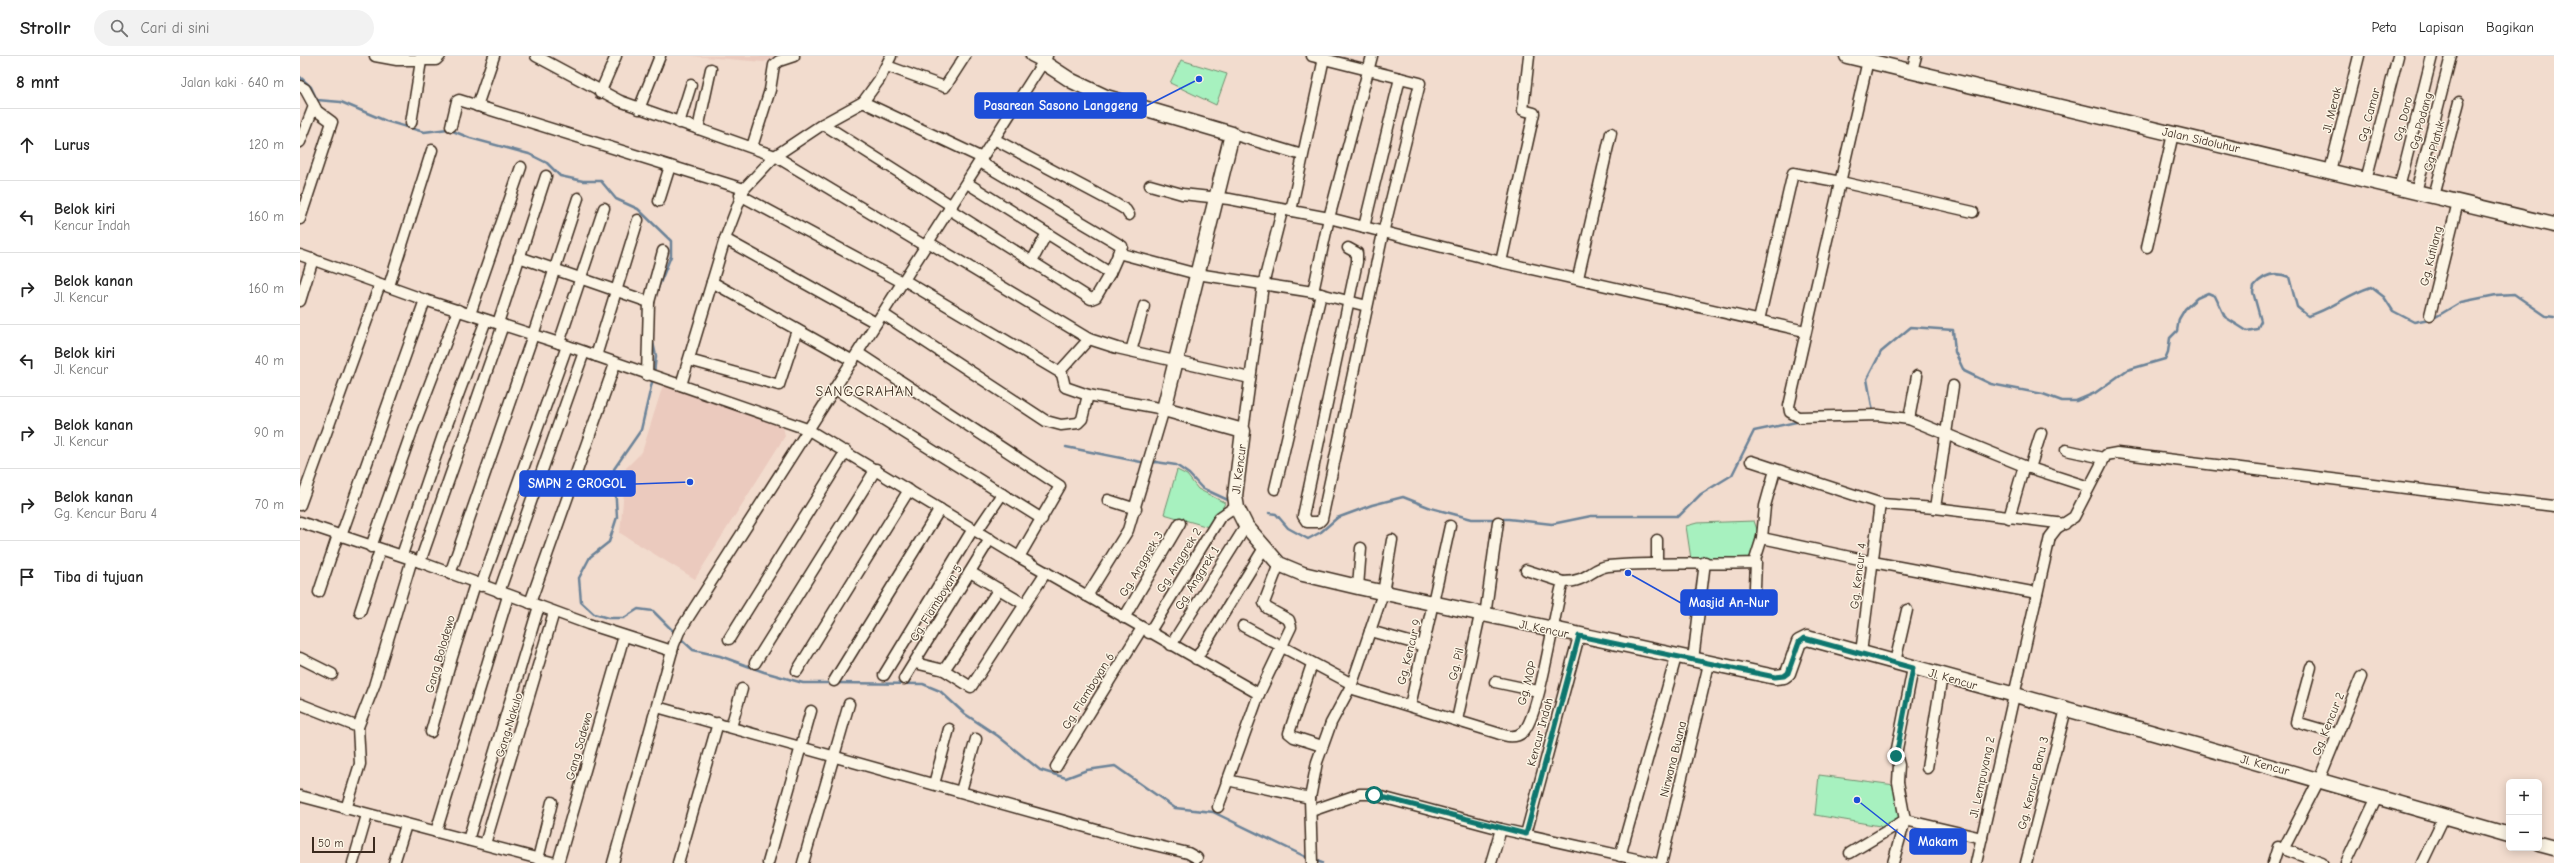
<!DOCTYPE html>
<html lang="id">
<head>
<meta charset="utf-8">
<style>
	:root { --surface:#fff; --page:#f2f2f2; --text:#222; --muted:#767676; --line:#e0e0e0 }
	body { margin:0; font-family:"Comic Neue",sans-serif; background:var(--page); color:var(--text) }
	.controls { position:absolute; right:12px; bottom:12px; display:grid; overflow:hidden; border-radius:6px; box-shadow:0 2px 10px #0003 }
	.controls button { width:36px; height:36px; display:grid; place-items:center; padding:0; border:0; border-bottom:1px solid var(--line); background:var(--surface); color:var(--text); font:20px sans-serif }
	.scale { position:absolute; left:12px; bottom:10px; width:63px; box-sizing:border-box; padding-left:4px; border:2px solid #3b2a1e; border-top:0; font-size:11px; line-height:14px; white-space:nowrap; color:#3b2a1e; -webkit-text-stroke:3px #fcf5e5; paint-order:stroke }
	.stop { position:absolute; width:12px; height:12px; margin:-9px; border:3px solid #0f766e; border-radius:50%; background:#fff }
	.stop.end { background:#0f766e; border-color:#fff; box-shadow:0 1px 4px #0008 }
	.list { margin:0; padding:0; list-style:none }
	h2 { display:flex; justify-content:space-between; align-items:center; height:52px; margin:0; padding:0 16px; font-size:17px }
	h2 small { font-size:13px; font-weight:400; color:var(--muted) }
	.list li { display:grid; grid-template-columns:26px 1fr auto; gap:12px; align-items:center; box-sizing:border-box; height:72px; padding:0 16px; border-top:1px solid var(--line) }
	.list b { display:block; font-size:15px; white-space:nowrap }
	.list p { margin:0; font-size:13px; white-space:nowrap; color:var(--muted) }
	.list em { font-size:13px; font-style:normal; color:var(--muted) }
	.icon { flex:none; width:22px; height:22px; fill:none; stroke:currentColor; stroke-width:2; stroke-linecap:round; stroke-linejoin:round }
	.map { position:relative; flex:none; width:2254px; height:807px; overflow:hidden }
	header { display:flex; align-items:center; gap:24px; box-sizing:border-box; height:56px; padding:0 20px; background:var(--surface); border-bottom:1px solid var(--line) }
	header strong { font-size:19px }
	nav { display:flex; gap:22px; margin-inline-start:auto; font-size:14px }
	.search { width:280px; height:36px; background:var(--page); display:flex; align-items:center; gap:10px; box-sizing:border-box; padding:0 14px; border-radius:22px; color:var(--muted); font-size:15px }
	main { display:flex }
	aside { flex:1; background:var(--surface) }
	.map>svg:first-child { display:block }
</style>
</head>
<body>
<header>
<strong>Strollr</strong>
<div class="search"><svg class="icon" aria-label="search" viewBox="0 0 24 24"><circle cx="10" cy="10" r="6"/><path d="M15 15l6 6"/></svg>Cari di sini</div>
<nav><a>Peta</a><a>Lapisan</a><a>Bagikan</a></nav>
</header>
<main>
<aside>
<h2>8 mnt<small>Jalan kaki · 640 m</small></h2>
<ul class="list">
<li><svg class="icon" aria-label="ahead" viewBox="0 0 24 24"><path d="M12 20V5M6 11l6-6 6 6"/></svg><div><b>Lurus</b></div><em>120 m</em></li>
<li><svg class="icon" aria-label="left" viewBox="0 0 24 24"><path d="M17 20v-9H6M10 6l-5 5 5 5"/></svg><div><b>Belok kiri</b><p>Kencur Indah</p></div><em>160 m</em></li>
<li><svg class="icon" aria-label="right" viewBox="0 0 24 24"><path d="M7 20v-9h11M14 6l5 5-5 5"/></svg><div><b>Belok kanan</b><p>Jl. Kencur</p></div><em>160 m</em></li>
<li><svg class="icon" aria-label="left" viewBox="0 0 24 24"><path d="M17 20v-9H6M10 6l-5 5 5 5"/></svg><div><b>Belok kiri</b><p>Jl. Kencur</p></div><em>40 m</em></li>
<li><svg class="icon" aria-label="right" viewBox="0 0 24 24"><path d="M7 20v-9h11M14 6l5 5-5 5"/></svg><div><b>Belok kanan</b><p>Jl. Kencur</p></div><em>90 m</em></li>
<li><svg class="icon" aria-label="right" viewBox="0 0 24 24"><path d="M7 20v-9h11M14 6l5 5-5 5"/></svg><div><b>Belok kanan</b><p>Gg. Kencur Baru 4</p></div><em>70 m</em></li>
<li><svg class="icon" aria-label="arrive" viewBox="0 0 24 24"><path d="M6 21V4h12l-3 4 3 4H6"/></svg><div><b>Tiba di tujuan</b></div></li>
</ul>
</aside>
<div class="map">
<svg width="2254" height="807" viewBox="0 0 2254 807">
	<rect width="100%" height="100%" fill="#f2dcce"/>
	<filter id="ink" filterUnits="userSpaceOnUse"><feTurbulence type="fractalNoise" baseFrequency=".025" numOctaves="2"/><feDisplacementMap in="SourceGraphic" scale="8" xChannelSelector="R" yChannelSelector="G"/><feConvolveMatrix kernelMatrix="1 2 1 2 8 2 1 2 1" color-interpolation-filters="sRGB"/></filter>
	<g filter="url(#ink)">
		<g fill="#ebcabe">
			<path d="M 392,0 L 479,0 L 464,6 Z"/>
			<path d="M 363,329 L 483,370 L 485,380 L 395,523 L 320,477 L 326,412 L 342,396 Z"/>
		</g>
		<g fill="#a7f1bf" stroke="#718e6e">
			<path d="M 881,4 L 927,18 L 916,49 L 870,27 Z"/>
			<path d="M 877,414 L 887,419 L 898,433 L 925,447 L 912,472 L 864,458 Z"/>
			<path d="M 1454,465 L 1459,479 L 1454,504 L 1391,503 L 1386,470 L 1397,467 Z"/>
			<path d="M 1519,719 L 1595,729 L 1602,762 L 1582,773 L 1580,770 L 1515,759 Z"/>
		</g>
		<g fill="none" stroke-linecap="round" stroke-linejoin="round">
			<g stroke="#6c8398" stroke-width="2.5">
				<path d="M 0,21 L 11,31 L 17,44 L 41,46 L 86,65 L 124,76 L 148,73 L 170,82 L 229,98 L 247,107 L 260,120 L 283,125 L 301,125 L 316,143 L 338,153 L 371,185 L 371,200 L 358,232"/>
				<path d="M 352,282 L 356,300 L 354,317"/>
				<path d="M 353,322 L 341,374 L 314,413 L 317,461 L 309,486 L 290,501 L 279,522 L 281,546 L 294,558 L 308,562 L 324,562 L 338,553 L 353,555 L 375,577"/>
				<path d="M 1573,356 L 1567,323 L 1581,296 L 1611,271 L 1653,274 L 1655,296 L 1664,315 L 1691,328 L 1743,338 L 1762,345 L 1776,345 L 1795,337 L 1827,314 L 1865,303 L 1868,296 L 1870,282 L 1877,275 L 1879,263 L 1885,253 L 1897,242 L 1908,237 L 1915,240 L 1925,261 L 1947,275 L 1957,273 L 1961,265 L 1953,236 L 1954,230 C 1964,218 1975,215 1989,221 L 1997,251 L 2008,260 C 2032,253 2046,239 2071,231 L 2084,241 L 2093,255 L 2114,266 L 2134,262 L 2161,246 L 2196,239 L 2214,238 L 2246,260 L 2254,261"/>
				<path d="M 1556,364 L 1567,364"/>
				<path d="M 766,391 L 846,407"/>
				<path d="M 851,407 L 856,406 L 876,409 L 889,418 L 902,432 L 930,445"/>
				<path d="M 969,457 L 976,458 L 988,472 L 1008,483 L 1021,476 L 1037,462 L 1072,449 L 1103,441 L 1131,452 L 1172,463 L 1208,463 L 1252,468 L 1291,460 L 1379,460 L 1401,438 L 1432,419 L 1454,375 L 1501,365"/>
				<path d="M 380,582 L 393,594 L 420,600 L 464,616 L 503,627 L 531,627"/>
				<path d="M 536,627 L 623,628 L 640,635 L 665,658 L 698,680 L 740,714 L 766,722 L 787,714 L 815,710 L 875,752 L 913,756 L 1010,803"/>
				<path d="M 1014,804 L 1022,807"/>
			</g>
			<g stroke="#3b2a1e" stroke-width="13">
				<g id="street">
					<path d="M 75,0 L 97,4 L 136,4 L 140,0"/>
					<path d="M 236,0 L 320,45 L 475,100 L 625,190"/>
					<path d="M 731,0 L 743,6"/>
					<path d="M 1012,0 L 1120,27 L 1083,177 L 1022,463 L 1019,466 L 1007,466 L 1003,460 L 1057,206 L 1057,197 L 1048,192"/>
					<path d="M 1569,0 L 1489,350 L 1490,356 L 1499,361 L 1578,359 L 1609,363 L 1724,410 L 1789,431"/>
					<path d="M 587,10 L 645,31 L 665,0"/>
					<path d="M 1612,15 L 1616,0"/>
					<path d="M 0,30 L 5,33 L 17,55 L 32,66 L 0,163"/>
					<path d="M 300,37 L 316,0"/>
					<path d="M 563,46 L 682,102"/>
					<path d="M 177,50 L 194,0"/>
					<path d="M 339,53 L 360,0"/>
					<path d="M 111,67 L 121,5"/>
					<path d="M 379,67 L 391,29"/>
					<path d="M 523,68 L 652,150"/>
					<path d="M 151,70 L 157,45 L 159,44 L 444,133"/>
					<path d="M 398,73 L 411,13"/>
					<path d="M 932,78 L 1002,99"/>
					<path d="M 694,83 L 816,148 L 826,154 L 829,159"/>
					<path d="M 0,86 L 14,50"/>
					<path d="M 452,91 L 470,34 L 474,9 L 479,5 L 494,0"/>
					<path d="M 2030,115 L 2059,0"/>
					<path d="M 2066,124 L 2098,0"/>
					<path d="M 667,127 L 810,217"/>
					<path d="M 850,129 L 882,138 L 929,143 L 1029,162 L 1201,206 L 1505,275"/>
					<path d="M 2099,132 L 2132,0"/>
					<path d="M 2116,136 L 2151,0"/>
					<path d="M 440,139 L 602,226"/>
					<path d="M 2134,140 L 2159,46"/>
					<path d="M 359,145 L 370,110"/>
					<path d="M 649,153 L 791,243 L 796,241 L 810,217 L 822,190 L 680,106"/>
					<path d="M 991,155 L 1024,2"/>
					<path d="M 1064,171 L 1100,22"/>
					<path d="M 425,183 L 576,267"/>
					<path d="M 628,186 L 789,283 L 817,292 L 950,322"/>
					<path d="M 1847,191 L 1873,78"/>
					<path d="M 818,197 L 897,218 L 1013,236 L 1067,250"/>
					<path d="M 0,199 L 125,244 L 259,287 L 507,373 L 719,501 L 959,638"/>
					<path d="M 219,201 L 349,246"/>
					<path d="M 732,205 L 747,177"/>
					<path d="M 1201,206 L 1234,57 L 1223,54 L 1229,0"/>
					<path d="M 1278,222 L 1311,77"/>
					<path d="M 604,224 L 761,317"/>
					<path d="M 412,226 L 553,305"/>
					<path d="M 89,230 L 132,94"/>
					<path d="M 1013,236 L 1029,162 L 1072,0"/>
					<path d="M 0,245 L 13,203"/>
					<path d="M 170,258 L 221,111"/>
					<path d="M 583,258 L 746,365 L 761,369 L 778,367 L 782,363 L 788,339"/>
					<path d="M 2130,259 L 2158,146"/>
					<path d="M 1459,264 L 1493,117 L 1541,126 L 1673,156"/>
					<path d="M 198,267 L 246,120"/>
					<path d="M 259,287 L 304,152"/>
					<path d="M 831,295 L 844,250"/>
					<path d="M 558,297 L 760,430 L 719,501"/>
					<path d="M 296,300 L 338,164"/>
					<path d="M 389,304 L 479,329 L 497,274"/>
					<path d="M 347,319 L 349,246 L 363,195"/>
					<path d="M 381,329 L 425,183 L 444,133 L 475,100 L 523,68 L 563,46 L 579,24 L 591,0"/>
					<path d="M 535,333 L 742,463"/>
					<path d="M 1609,363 L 1617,320"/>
					<path d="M 943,375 L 963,229 L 982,155"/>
					<path d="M 1766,394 L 1803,402"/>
					<path d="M 1451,405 L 1582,448 L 1635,452 L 1765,468"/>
					<path d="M 1730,412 L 1741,377"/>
					<path d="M 975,433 L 1021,238"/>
					<path d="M 808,444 L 836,453"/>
					<path d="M 0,449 L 80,228"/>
					<path d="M 1635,452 L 1653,330"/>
					<path d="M 1709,462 L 1724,410"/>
					<path d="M 0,466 L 120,506 L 288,568 L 372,595"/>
					<path d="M 677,475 L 702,438"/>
					<path d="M 41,480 L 125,244"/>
					<path d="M 1462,482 L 1465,450 L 1475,414"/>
					<path d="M 1357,484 L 1357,506"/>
					<path d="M 71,491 L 113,372 L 158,254"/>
					<path d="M 102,499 L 142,382 L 186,264"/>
					<path d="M 120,506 L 203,269"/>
					<path d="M 670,516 L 724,548"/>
					<path d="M 150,518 L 233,279 L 278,142"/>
					<path d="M 1263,526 C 1288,526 1291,512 1308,510 C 1357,505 1405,509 1454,507 L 1462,482 L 1573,506 L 1737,537"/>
					<path d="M 181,530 L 267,290"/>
					<path d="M 1058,531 L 1061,492"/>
					<path d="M 1455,531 L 1456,506"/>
					<path d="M 19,536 L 38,479"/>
					<path d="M 199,536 L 284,296"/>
					<path d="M 787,540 L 828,474 L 864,353 L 788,339 L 765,331 L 761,314 L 789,283"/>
					<path d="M 230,547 L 315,308"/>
					<path d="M 60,556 L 80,494"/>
					<path d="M 1185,560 L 1198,466"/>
					<path d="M 824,562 L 880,467"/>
					<path d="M 943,570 L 1052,628"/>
					<path d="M 1070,575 L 1124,590"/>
					<path d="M 849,577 L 920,461 L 936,450"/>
					<path d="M 429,583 L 546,395"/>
					<path d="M 871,589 L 946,470"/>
					<path d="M 1561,597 L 1580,447"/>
					<path d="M 0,602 L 32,618"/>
					<path d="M 896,603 L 964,492"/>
					<path d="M 1393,604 L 1405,506"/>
					<path d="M 1595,606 L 1607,554"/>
					<path d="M 455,607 L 576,413"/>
					<path d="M 615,607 L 644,614 L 671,631 L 746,516"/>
					<path d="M 1012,608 L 989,677 L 994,681 L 1022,690"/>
					<path d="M 2011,611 L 1996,666 L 2037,678"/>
					<path d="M 644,614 L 699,533"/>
					<path d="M 497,615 L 609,434"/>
					<path d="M 584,619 L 673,473"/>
					<path d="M 604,623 L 690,483"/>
					<path d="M 534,625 L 640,453"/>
					<path d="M 1195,626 L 1238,635"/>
					<path d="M 1050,632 L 1197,677 C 1206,680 1215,683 1223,676 C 1240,660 1254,555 1263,526 L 1226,514"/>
					<path d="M 0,648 L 58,671 L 60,708 L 46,753"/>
					<path d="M 1110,650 L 1150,470"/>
					<path d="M 357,651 L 825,782 L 888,797 L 897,802"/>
					<path d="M 1157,664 L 1180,559"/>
					<path d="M 58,671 L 74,630 L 112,503"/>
					<path d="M 431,671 L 442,633"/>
					<path d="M 131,676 L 152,601 L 175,528"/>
					<path d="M 756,711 L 842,572"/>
					<path d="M 1627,712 L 1642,620"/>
					<path d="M 927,724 L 1010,742"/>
					<path d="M 634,728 L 649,673"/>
					<path d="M 661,735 L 676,683"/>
					<path d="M 0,740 L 255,807"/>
					<path d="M 918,751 L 959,638 L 991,571 L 989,564 L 967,552 L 964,547 L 979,508"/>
					<path d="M 1011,755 L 1060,738 L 1070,738 L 1201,773 L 1354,807"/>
					<path d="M 1605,764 L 1682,782"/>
					<path d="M 136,776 L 208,540"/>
					<path d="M 1226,778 L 1279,580"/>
					<path d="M 168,784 L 239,550"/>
					<path d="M 185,788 L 254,556"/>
					<path d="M 1550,797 L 1605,764"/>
					<path d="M 1320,800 L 1376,601"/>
					<path d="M 238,803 L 252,746"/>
					<path d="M 1362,804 L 1409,608"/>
					<path d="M 53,807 L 67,759"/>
					<path d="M 94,807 L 106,769"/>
					<path d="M 258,807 L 324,580"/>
					<path d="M 313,807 L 374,588 L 379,576 L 747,0"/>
					<path d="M 378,807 L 418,667"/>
					<path d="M 468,807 L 511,655"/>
					<path d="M 503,807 L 549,648"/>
					<path d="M 1012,807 L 1010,742 L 1017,706 L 1031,667 L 1052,628 L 1083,537 L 1092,484"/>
					<path d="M 1191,807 L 1201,773"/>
					<path d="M 1593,807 L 1605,764 L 1598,726 L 1599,709 L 1596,698 L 1613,612"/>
					<path d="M 1676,807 L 1750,481 L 1757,472 L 1774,461 L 1806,399 L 1817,397 L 2254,450"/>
					<path d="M 1726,807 L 1766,653"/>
					<path d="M 1973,807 L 1978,791"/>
					<path d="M 2022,807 L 1986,794 L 1985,790 L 2019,724 L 2061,621"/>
					<path d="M 2046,807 L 2077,741"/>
					<path d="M 2122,807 L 2144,761"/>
				</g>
			</g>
			<g stroke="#3b2a1e" stroke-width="17">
				<g id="secondary">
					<path d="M 1547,0 L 2254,169"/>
					<path d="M 743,6 L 772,25 L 806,41 L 932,78 L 864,353 L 943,375 L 935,440 L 937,452 L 946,470 L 979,508 L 1003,518 L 1058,531 L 1475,621 L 1484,620 L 1488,617 L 1499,586 L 1507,582 L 1850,676 L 2209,779"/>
					<path d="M 2239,788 L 2254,792"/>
				</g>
			</g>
			<use href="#street" stroke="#fcf5e5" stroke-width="10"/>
			<use href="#secondary" stroke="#fcf5e5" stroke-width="14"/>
		</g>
	</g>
	<g fill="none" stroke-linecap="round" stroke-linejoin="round" filter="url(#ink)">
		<path stroke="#0f766e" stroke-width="5" d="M 1074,739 L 1226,778 L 1279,580 L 1475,621 L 1484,620 L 1488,617 L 1499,586 L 1504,582 L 1613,612 L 1596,700"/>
	</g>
	<g text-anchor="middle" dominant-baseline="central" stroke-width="3" stroke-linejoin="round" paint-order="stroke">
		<g font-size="12" fill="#3b2a1e" stroke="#fcf5e5">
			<text transform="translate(2032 54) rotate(-76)">Jl. Merak</text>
			<text transform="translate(2069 59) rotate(-75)">Gg. Camar</text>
			<text transform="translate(2103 63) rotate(-76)">Gg. Doro</text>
			<text transform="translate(2121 65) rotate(-75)">Gg. Podang</text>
			<text transform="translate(1901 84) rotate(13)">Jalan Sidoluhur</text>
			<text transform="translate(2134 90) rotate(-75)">Gg. Platuk</text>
			<text transform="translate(2131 200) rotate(-76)">Gg. Kutilang</text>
			<text transform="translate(939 413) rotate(-83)">Jl. Kencur</text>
			<text transform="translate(879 504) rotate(-58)">Gg. Anggrek 2</text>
			<text transform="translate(841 508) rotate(-59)">Gg. Anggrek 3</text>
			<text transform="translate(1558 520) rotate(-83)">Gg. Kencur 4</text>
			<text transform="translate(897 522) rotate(-58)">Gg. Anggrek 1</text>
			<text transform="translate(636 547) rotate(-58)">Gg. Flamboyan 5</text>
			<text transform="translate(1244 573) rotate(12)">Jl. Kencur</text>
			<text transform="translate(1109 596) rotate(-76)">Gg. Kencur 9</text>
			<text transform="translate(140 598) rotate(-74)">Gang Bolodewo</text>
			<text transform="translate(1156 608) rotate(-77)">Gg. Pil</text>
			<text transform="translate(1653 623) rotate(16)">Jl. Kencur</text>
			<text transform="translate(1227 627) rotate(-75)">Gg. MOP</text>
			<text transform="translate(788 635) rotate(-58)">Gg. Flamboyan 6</text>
			<text transform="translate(2028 668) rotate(-68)">Gg. Kencur 2</text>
			<text transform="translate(209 669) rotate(-73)">Gang Nakulo</text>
			<text transform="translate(1240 676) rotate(-75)">Kencur Indah</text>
			<text transform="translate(279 690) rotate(-74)">Gang Sadewo</text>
			<text transform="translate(1373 703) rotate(-76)">Nirwana Buana</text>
			<text transform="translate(1965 709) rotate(15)">Jl. Kencur</text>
			<text transform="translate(1682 721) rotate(-78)">Jl. Lempuyang 2</text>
			<text transform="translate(1733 727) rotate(-76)">Gg. Kencur Baru 3</text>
		</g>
		<g font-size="14" letter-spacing="1" fill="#3b2a1e" stroke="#fcf5e5">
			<text x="565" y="335">SANGGRAHAN</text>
		</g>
	</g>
	<path fill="none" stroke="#1d4ed8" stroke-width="1.5" d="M899 23L846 50M390 426L335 428M1328 517L1381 547M1557 744L1610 786"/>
	<g fill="#1d4ed8" stroke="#fcf5e5" stroke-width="1.5">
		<circle cx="899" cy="23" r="4"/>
		<circle cx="390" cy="426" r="4"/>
		<circle cx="1328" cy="517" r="4"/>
		<circle cx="1557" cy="744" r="4"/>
	</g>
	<g fill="#1d4ed8" stroke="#1d4ed8" stroke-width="1.5">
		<rect x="675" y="37" width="171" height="25" rx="4"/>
		<rect x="220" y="415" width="115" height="25" rx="4"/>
		<rect x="1381" y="534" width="96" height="25" rx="4"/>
		<rect x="1610" y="773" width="56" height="25" rx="4"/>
	</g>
	<g font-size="13" text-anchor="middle" font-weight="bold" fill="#fff">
		<text x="761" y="54">Pasarean Sasono Langgeng</text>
		<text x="277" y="432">SMPN 2 GROGOL</text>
		<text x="1429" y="551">Masjid An-Nur</text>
		<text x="1638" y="790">Makam</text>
	</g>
</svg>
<div class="controls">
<button>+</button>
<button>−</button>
</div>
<div class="scale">50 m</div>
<div class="stop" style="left:1074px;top:739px"></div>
<div class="stop end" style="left:1596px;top:700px"></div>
</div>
</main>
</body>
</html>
